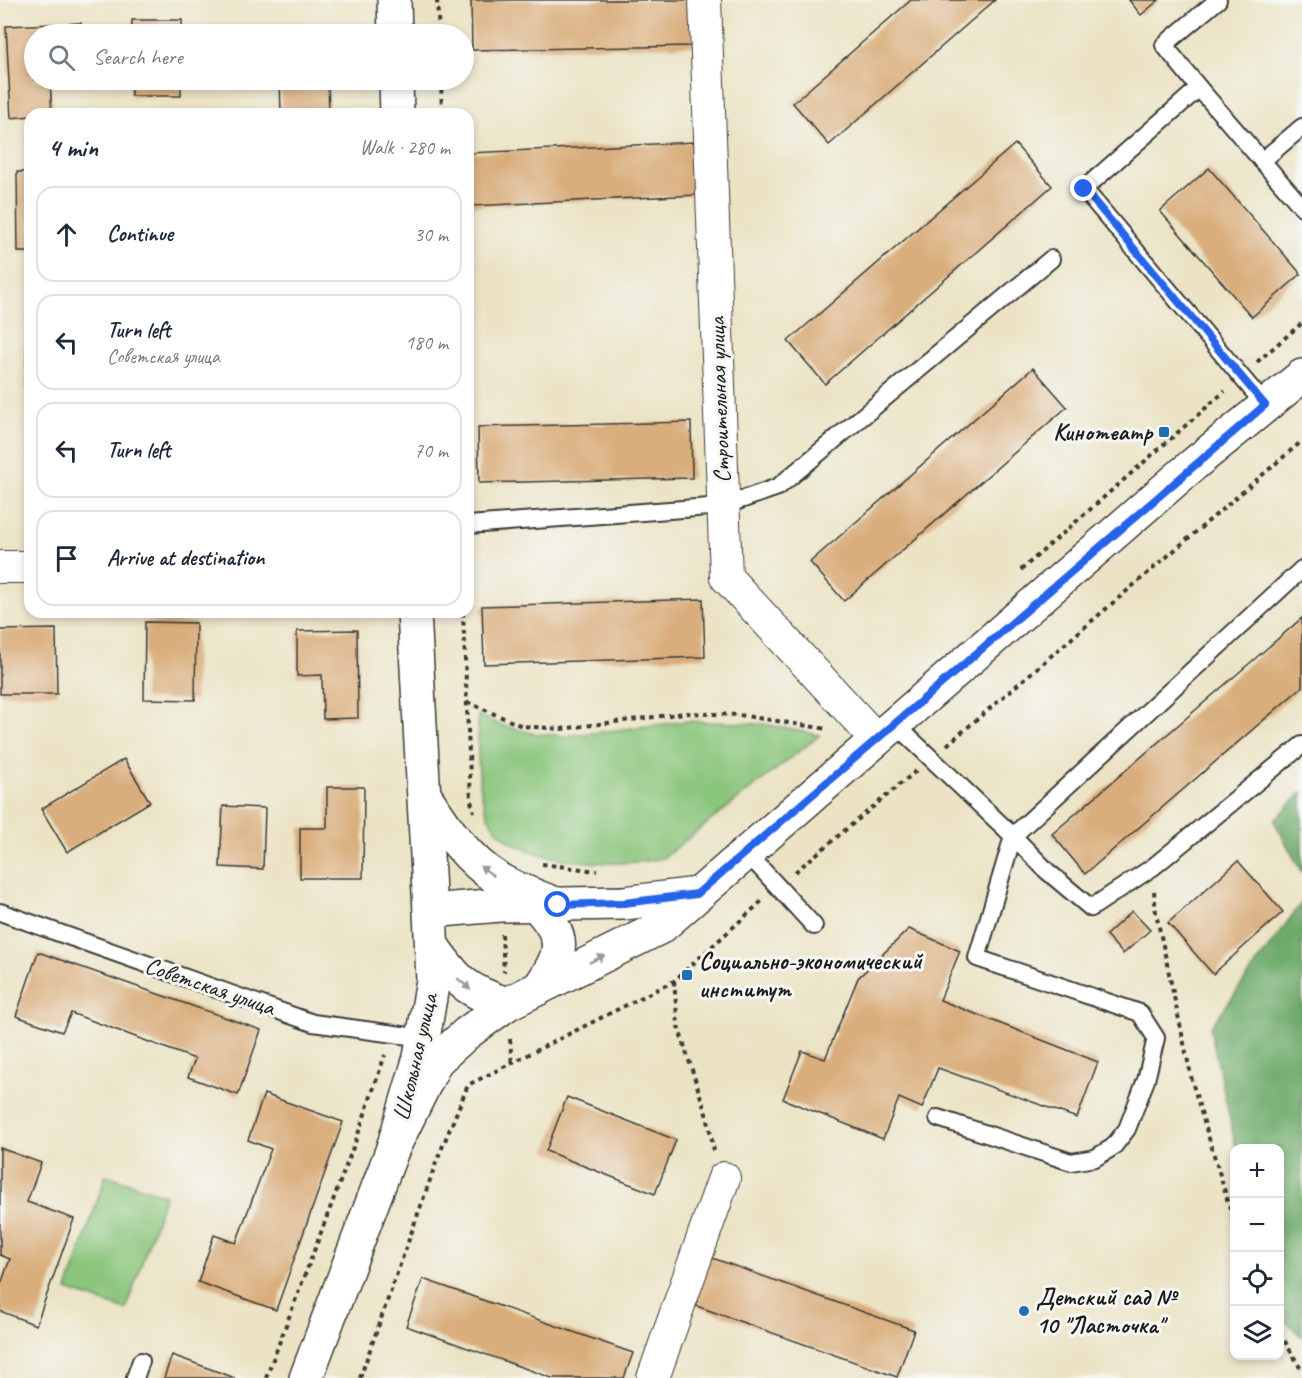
<!DOCTYPE html>
<html lang="en">
<head>
<meta charset="utf-8">
<style>
	:root { --surface:#fff; --page:#f2f2f3; --text:#1f2937; --muted:#747a83; --line:#e0e1e3 }
	body { margin:0; font-family:Caveat,sans-serif; background:var(--page); color:var(--text) }
	.controls { position:absolute; right:18px; bottom:18px; display:grid; overflow:hidden; border-radius:12px; box-shadow:0 3px 9px #0003 }
	.controls button { width:54px; height:54px; display:grid; place-items:center; padding:0; border:0; border-bottom:2px solid var(--line); background:var(--surface); color:var(--text); font:30px sans-serif }
	.stop { position:absolute; width:18px; height:18px; margin:-14px; border:4px solid #2563eb; border-radius:50%; background:#fff }
	.stop.end { background:#2563eb; border-color:#fff; box-shadow:0 2px 6px #0008 }
	.list { margin:0; padding:0; list-style:none }
	h2 { display:flex; justify-content:space-between; align-items:center; height:78px; margin:0; padding:0 24px; font-size:26px }
	h2 small { font-size:20px; font-weight:400; color:var(--muted) }
	.list li { display:grid; grid-template-columns:39px 1fr auto; gap:18px; align-items:center; box-sizing:border-box; height:96px; margin:0 12px 12px; padding:0 12px; border:2px solid var(--line); border-radius:18px }
	.list b { display:block; font-size:22px; white-space:nowrap }
	.list p { margin:0; font-size:20px; white-space:nowrap; color:var(--muted) }
	.list em { font-size:20px; font-style:normal; color:var(--muted) }
	.icon { flex:none; width:33px; height:33px; fill:none; stroke:currentColor; stroke-width:2; stroke-linecap:round; stroke-linejoin:round }
	.map { position:relative; flex:none; width:1302px; height:1378px; overflow:hidden }
	.search { position:absolute; background:var(--surface); box-shadow:0 3px 9px #0003; left:24px; top:24px; width:450px; height:66px; display:flex; align-items:center; gap:15px; box-sizing:border-box; padding:0 21px; border-radius:33px; color:var(--muted); font-size:22px }
	.panel { position:absolute; background:var(--surface); box-shadow:0 3px 9px #0003; left:24px; top:108px; width:450px; height:510px; border-radius:18px }
	.map>svg:first-child { display:block }
</style>
</head>
<body>
<div class="map">
<svg width="1302" height="1378" viewBox="0 0 1302 1378">
	<rect width="100%" height="100%" fill="#f6f6f2"/>
	<filter id="ink" filterUnits="userSpaceOnUse"><feTurbulence type="fractalNoise" baseFrequency=".0167" numOctaves="2"/><feDisplacementMap in="SourceGraphic" scale="12" xChannelSelector="R" yChannelSelector="G"/><feConvolveMatrix kernelMatrix="1 2 1 2 8 2 1 2 1" color-interpolation-filters="sRGB"/></filter>
	<filter id="wash" filterUnits="userSpaceOnUse"><feTurbulence type="fractalNoise" baseFrequency=".008" numOctaves="4" result="noise"/><feDisplacementMap in="SourceGraphic" scale="24" xChannelSelector="R" yChannelSelector="G"/><feGaussianBlur stdDeviation="1.35" result="paint"/><feColorMatrix in="noise" values="0 0 0 0 0 0 0 0 0 0 0 0 0 0 0 0 0 1.4 0 .05"/><feComposite in="paint" operator="in"/></filter>
	<g filter="url(#wash)">
		<rect width="100%" height="100%" fill="#ebe3c4"/>
		<g fill="#89c57a" stroke="#52704b" stroke-width="1.5">
			<path d="M 478,715 L 500,725 L 536,734 L 568,736 L 687,721 L 763,724 L 820,735 L 663,858 C 622,868 516,866 492,823 C 474,793 479,749 478,715 Z"/>
			<path d="M 106,1175 L 165,1195 L 126,1310 L 67,1290 Z"/>
		</g>
		<g fill="#6eaa6a" stroke="#456343" stroke-width="1.5">
			<path d="M 1302,792 L 1302,873 L 1274,821 Z"/>
			<path d="M 1302,902 L 1302,1337 L 1280,1316 L 1280,1148 L 1236,1148 L 1210,1028 Z"/>
		</g>
		<g id="blocks">
			<g fill="#d9ad7c">
				<path d="M 471,0 L 693,0 L 694,46 L 472,50 Z"/>
				<path d="M 911,0 L 995,0 L 829,145 L 793,103 Z"/>
				<path d="M 1129,0 L 1159,0 L 1141,15 Z"/>
				<rect x="132" y="20" width="50" height="14"/>
				<path d="M 81,23 L 82,34 L 34,34 L 34,80 L 50,80 L 52,114 L 11,118 L 6,26 Z"/>
				<path d="M 326,30 L 326,34 L 251,34 L 251,32 Z"/>
				<rect x="131" y="80" width="50" height="16"/>
				<path d="M 280,80 L 328,80 L 329,114 L 281,114 Z"/>
				<path d="M 695,142 L 698,195 L 471,206 L 469,153 Z"/>
				<path d="M 1015,144 L 1052,186 L 825,384 L 788,341 Z"/>
				<path d="M 1209,168 L 1301,274 L 1252,317 L 1160,211 Z"/>
				<path d="M 17,172 L 30,172 L 30,252 L 18,252 Z"/>
				<path d="M 27,313 L 30,313 L 30,389 L 26,389 Z"/>
				<path d="M 1033,368 L 1067,407 L 844,601 L 810,562 Z"/>
				<path d="M 691,422 L 692,478 L 479,483 L 478,427 Z"/>
				<path d="M 703,599 L 705,657 L 484,664 L 482,606 Z"/>
				<path d="M 1302,618 L 1302,687 L 1085,874 L 1052,834 Z"/>
				<path d="M 145,622 L 196,623 L 195,700 L 144,699 Z"/>
				<path d="M 56,629 L 57,694 L 0,694 L 0,630 Z"/>
				<path d="M 357,630 L 358,718 L 323,719 L 322,675 L 297,676 L 297,631 Z"/>
				<path d="M 124,759 L 150,802 L 67,852 L 41,809 Z"/>
				<path d="M 327,787 L 364,787 L 363,878 L 300,878 L 300,828 L 327,828 Z"/>
				<path d="M 223,806 L 265,808 L 263,869 L 220,867 Z"/>
				<path d="M 1238,861 L 1283,912 L 1213,974 L 1168,923 Z"/>
				<path d="M 1132,911 L 1150,930 L 1123,954 L 1106,935 Z"/>
				<path d="M 909,929 L 960,951 L 940,1000 L 1098,1062 L 1077,1118 L 938,1068 L 922,1108 L 899,1098 L 883,1139 L 783,1099 L 802,1051 L 825,1059 L 858,978 Z"/>
				<path d="M 38,952 L 261,1030 L 238,1095 L 188,1077 L 195,1059 L 71,1013 L 62,1032 L 16,1016 Z"/>
				<path d="M 264,1094 L 343,1122 L 276,1310 L 198,1282 L 214,1235 L 236,1243 L 271,1149 L 248,1140 Z"/>
				<path d="M 567,1097 L 676,1140 L 655,1194 L 546,1151 Z"/>
				<path d="M 0,1148 L 41,1163 L 27,1202 L 74,1219 L 36,1325 L 0,1311 L 0,1287 L 10,1259 L 0,1255 Z"/>
				<path d="M 704,1255 L 914,1330 L 897,1377 L 688,1303 Z"/>
				<path d="M 423,1279 L 633,1353 L 624,1378 L 552,1378 L 406,1326 Z"/>
				<path d="M 172,1355 L 235,1378 L 164,1378 Z"/>
			</g>
		</g>
	</g>
	<g filter="url(#ink)">
		<use href="#blocks" fill-opacity="0" stroke="#3b3a35" stroke-width="1.5"/>
		<g fill="none" stroke-linecap="round" stroke-linejoin="round">
			<g stroke="#3b3a35" stroke-width="20">
				<g id="service">
					<path d="M 1199,88 L 1164,45 L 1218,0"/>
					<path d="M 1262,161 L 1302,127"/>
					<path d="M 1265,405 L 1084,189 L 1199,88 L 1302,207"/>
					<path d="M 468,525 L 723,506 L 778,487 L 1051,259"/>
					<path d="M 1302,569 L 1013,836 L 1047,871 L 1091,908 L 1153,867 L 1302,745"/>
					<path d="M 895,724 L 1013,836 L 977,958 L 1140,1013 L 1156,1038 L 1146,1080 L 1127,1129 L 1113,1147 L 1095,1158 L 1071,1162 L 938,1118"/>
					<path d="M 747,853 L 814,926"/>
					<path d="M 0,912 L 313,1023 L 424,1038"/>
					<path d="M 135,1378 L 141,1361"/>
				</g>
			</g>
			<g stroke="#3b3a35" stroke-width="34">
				<g id="minor">
					<path d="M 705,0 L 726,577 L 877,740"/>
					<path d="M 0,567 L 30,567"/>
					<path d="M 653,1378 L 724,1178"/>
				</g>
			</g>
			<g stroke="#3b3a35" stroke-width="36">
				<g id="tertiary">
					<path d="M 394,0 L 395,34"/>
					<path d="M 396,80 L 397,114"/>
					<path d="M 414,612 L 430,911"/>
					<path d="M 425,796 C 446,828 465,858 498,879 C 516,890 539,897 558,905"/>
				</g>
			</g>
			<g stroke="#3b3a35" stroke-width="36">
				<g id="secondary">
					<path d="M 536,905 C 567,938 564,952 539,988"/>
					<path d="M 433,947 C 457,981 466,991 507,1004"/>
					<path d="M 393,1148 L 436,1061 L 467,1033 L 507,1004 L 661,927 L 1194,464 L 1302,376"/>
					<path d="M 306,1378 L 393,1148 L 420,1057 L 433,980 L 430,911 L 500,905 L 624,903 L 697,894"/>
				</g>
			</g>
			<g stroke="#3b3a35" stroke-width="4" stroke-dasharray="4.5 4.5" stroke-linecap="butt">
				<path d="M 437,0 L 439,34"/>
				<path d="M 441,80 L 442,114"/>
				<path d="M 1257,362 L 1302,323"/>
				<path d="M 1021,570 L 1225,391"/>
				<path d="M 463,612 L 471,801 L 474,812"/>
				<path d="M 467,702 L 522,726 L 561,729 L 685,713 L 739,715 L 827,729"/>
				<path d="M 947,745 L 1302,441"/>
				<path d="M 542,864 L 597,871"/>
				<path d="M 795,872 L 916,771"/>
				<path d="M 1154,891 L 1156,913 L 1193,1085 L 1234,1222"/>
				<path d="M 502,934 L 504,972"/>
				<path d="M 674,981 L 678,1026 L 708,1120 L 714,1151"/>
				<path d="M 510,1039 L 512,1065"/>
				<path d="M 1280,1333 L 1302,1371"/>
				<path d="M 266,1378 L 357,1137 L 385,1055"/>
				<path d="M 360,1378 L 437,1160 L 468,1085 L 674,981 L 762,901"/>
			</g>
			<use href="#service" stroke="#fff" stroke-width="16"/>
			<use href="#minor" stroke="#fff" stroke-width="32"/>
			<use href="#tertiary" stroke="#fff" stroke-width="33"/>
			<use href="#secondary" stroke="#fff" stroke-width="33"/>
		</g>
		<defs><path id="oneway-solid" d="M-6-.8H1V-3.2L6.5 0L1 3.2V.8H-6Z" transform="scale(1.5)"/></defs>
		<g fill="#999">
			<use href="#oneway-solid" transform="translate(487 871) rotate(-145)"/>
			<use href="#oneway-solid" transform="translate(597 959) rotate(-26)"/>
			<use href="#oneway-solid" transform="translate(464 984) rotate(41)"/>
		</g>
	</g>
	<g fill="none" stroke-linecap="round" stroke-linejoin="round" filter="url(#ink)">
		<path stroke="#2563eb" stroke-width="8" d="M 558,905 L 624,903 L 697,894 L 1265,405 L 1084,189"/>
	</g>
	<g fill="#1f6fb2" stroke="#f6f6f2" stroke-width="2">
		<rect x="1158" y="426" width="12" height="12" rx="3"/>
		<rect x="681" y="969" width="12" height="12" rx="3"/>
		<circle cx="1024" cy="1311" r="6"/>
	</g>
	<g text-anchor="middle" dominant-baseline="central" stroke-width="6" stroke-linejoin="round" paint-order="stroke">
		<g font-size="24" fill="#1c1c1c" stroke="#f6f6f2">
			<text transform="translate(719 400) rotate(-92)">Строительная улица</text>
			<text transform="translate(210 986) rotate(19)">Советская улица</text>
			<text transform="translate(415 1057) rotate(-77)">Школьная улица</text>
		</g>
		<g font-size="24" font-weight="bold" fill="#1c1c1c" stroke="#f6f6f2" text-anchor="start">
			<text x="1152" y="432" text-anchor="end">Кинотеатр</text>
			<text x="699" y="961">Социально-экономический<tspan x="699" dy="28">институт</tspan></text>
			<text x="1036" y="1297">Детский сад №<tspan x="1036" dy="28">10 "Ласточка"</tspan></text>
		</g>
	</g>
</svg>
<div class="controls">
<button>+</button>
<button>−</button>
<button><svg class="icon" aria-label="locate" viewBox="0 0 24 24"><circle cx="12" cy="12" r="6"/><path d="M12 2v4M12 18v4M2 12h4M18 12h4"/></svg></button>
<button><svg class="icon" aria-label="layers" viewBox="0 0 24 24"><path d="M12 4l9 5-9 5-9-5zM3 14l9 5 9-5"/></svg></button>
</div>
<div class="stop" style="left:558px;top:905px"></div>
<div class="stop end" style="left:1084px;top:189px"></div>
<div class="search"><svg class="icon" aria-label="search" viewBox="0 0 24 24"><circle cx="10" cy="10" r="6"/><path d="M15 15l6 6"/></svg>Search here</div>
<section class="panel">
<h2>4 min<small>Walk · 280 m</small></h2>
<ul class="list">
<li><svg class="icon" aria-label="ahead" viewBox="0 0 24 24"><path d="M12 20V5M6 11l6-6 6 6"/></svg><div><b>Continue</b></div><em>30 m</em></li>
<li><svg class="icon" aria-label="left" viewBox="0 0 24 24"><path d="M17 20v-9H6M10 6l-5 5 5 5"/></svg><div><b>Turn left</b><p>Советская улица</p></div><em>180 m</em></li>
<li><svg class="icon" aria-label="left" viewBox="0 0 24 24"><path d="M17 20v-9H6M10 6l-5 5 5 5"/></svg><div><b>Turn left</b></div><em>70 m</em></li>
<li><svg class="icon" aria-label="arrive" viewBox="0 0 24 24"><path d="M6 21V4h12l-3 4 3 4H6"/></svg><div><b>Arrive at destination</b></div></li>
</ul>
</section>
</div>
</body>
</html>
